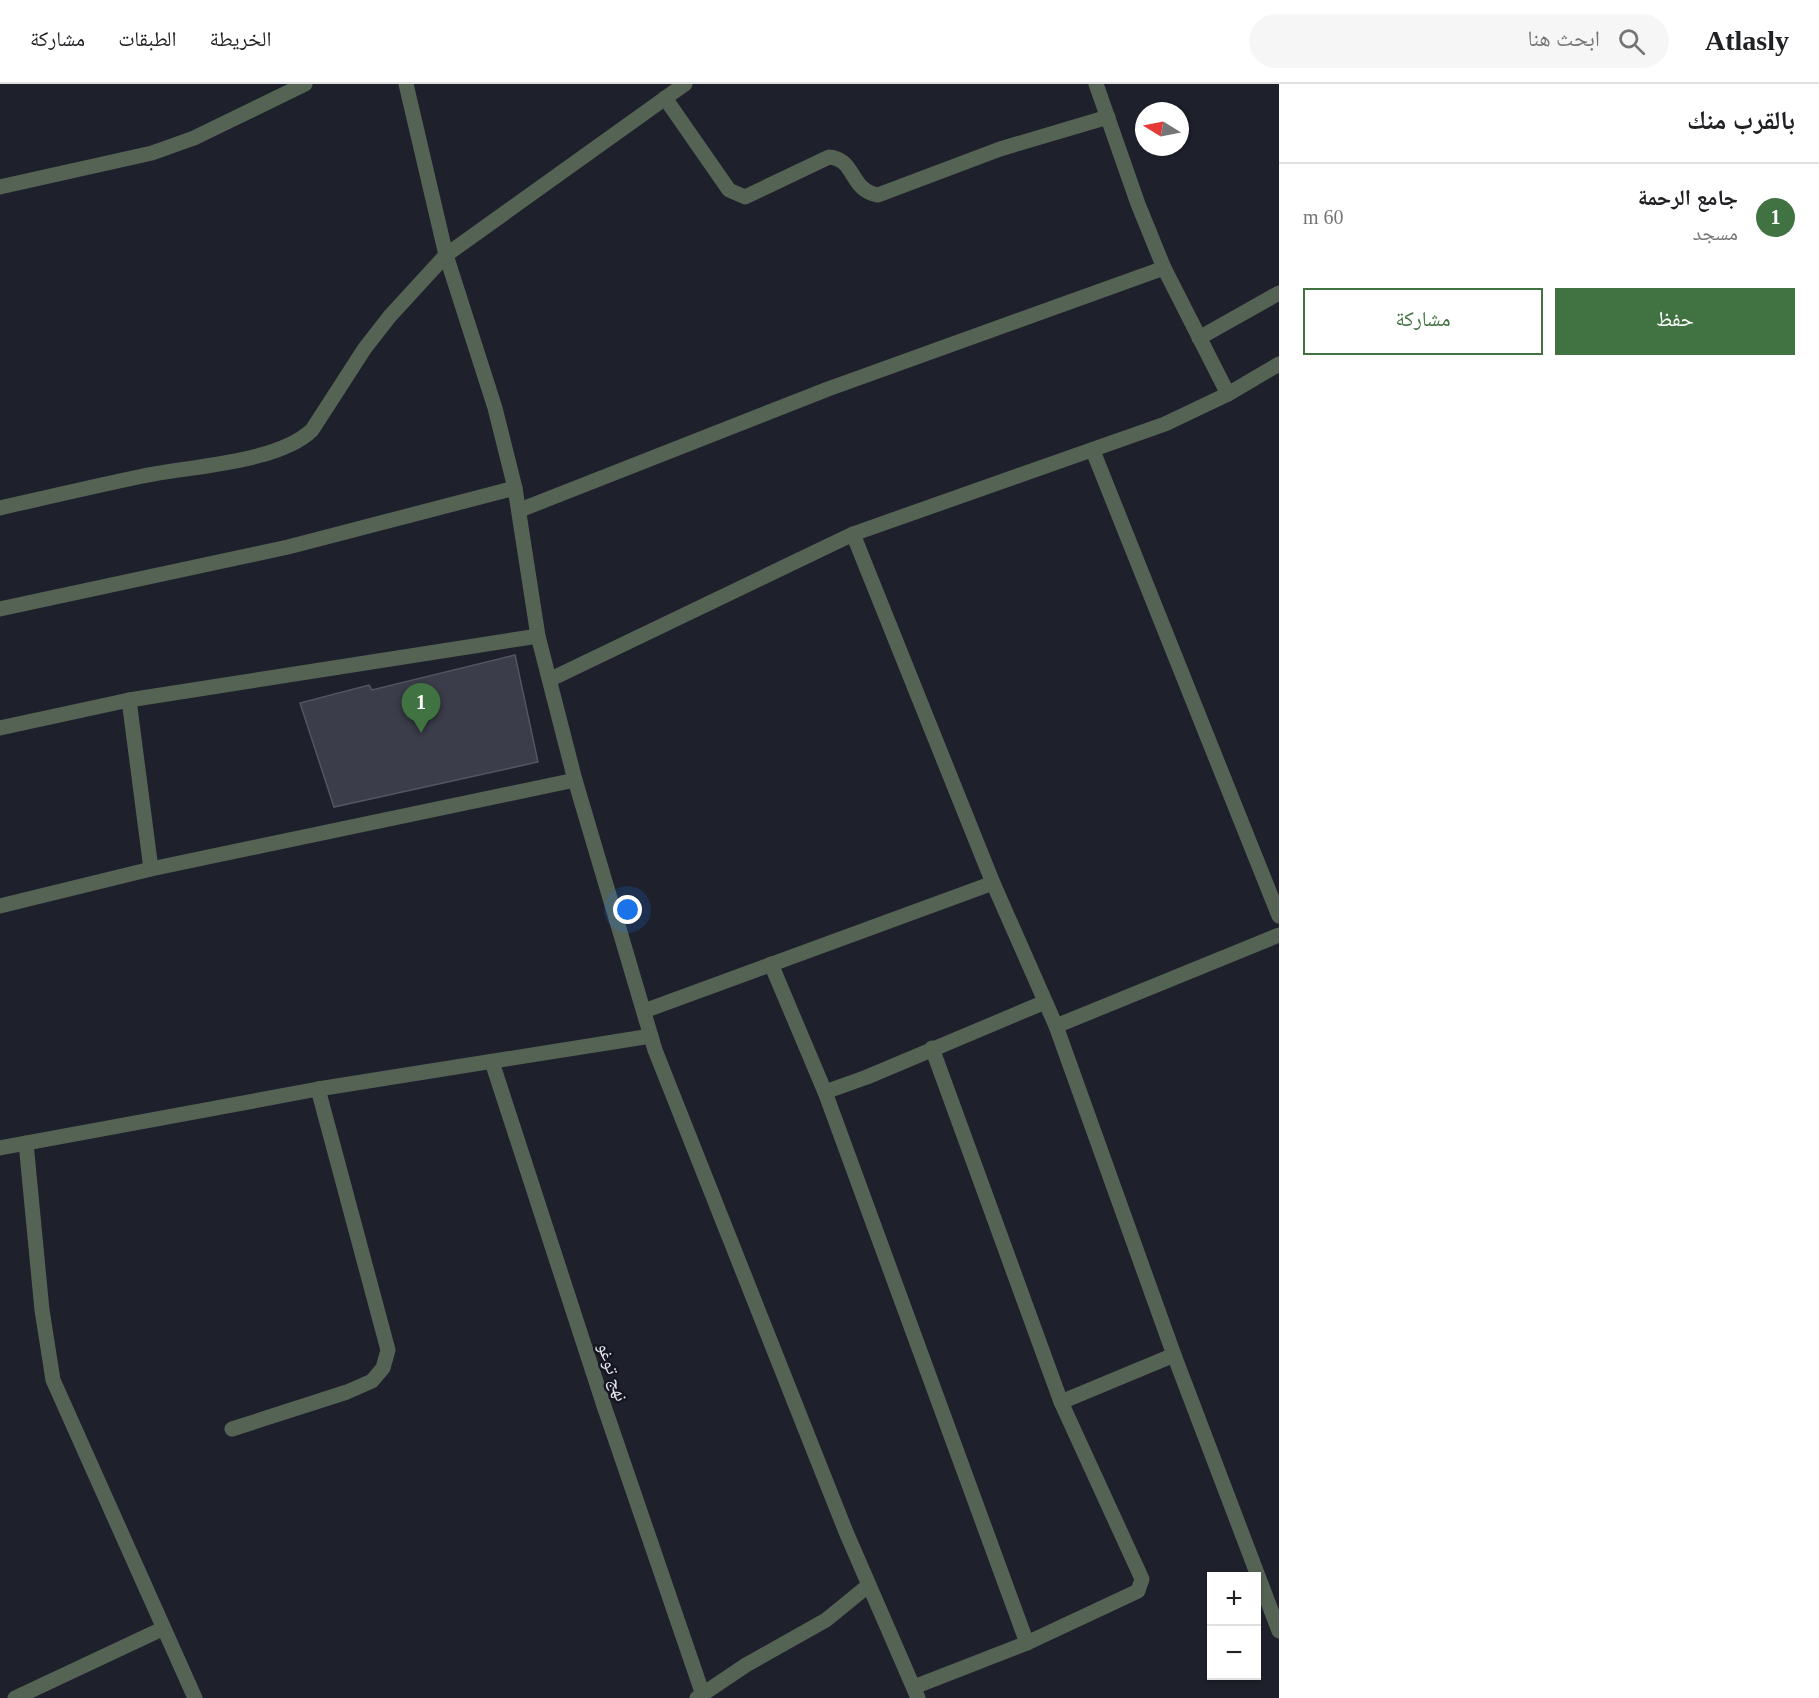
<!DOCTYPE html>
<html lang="ar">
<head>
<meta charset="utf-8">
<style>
	:root { --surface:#fff; --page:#f6f6f6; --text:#202124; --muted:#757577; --line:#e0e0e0; --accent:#407242 }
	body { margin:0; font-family:"Times New Roman","Noto Naskh Arabic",serif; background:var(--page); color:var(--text); direction:rtl }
	.controls { position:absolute; right:18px; bottom:18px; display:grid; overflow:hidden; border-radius:0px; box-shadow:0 2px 4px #0004 }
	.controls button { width:54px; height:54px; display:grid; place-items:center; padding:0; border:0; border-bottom:2px solid var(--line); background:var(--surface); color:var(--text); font:30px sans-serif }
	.compass { position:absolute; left:1135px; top:18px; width:54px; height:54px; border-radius:50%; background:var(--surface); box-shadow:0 2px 4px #0004; rotate:280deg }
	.you { position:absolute; left:628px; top:826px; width:21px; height:21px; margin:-15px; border:4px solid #fff; border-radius:50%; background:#1a73e8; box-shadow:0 0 0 9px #1a73e833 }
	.badge { display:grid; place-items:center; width:39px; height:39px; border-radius:50%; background:var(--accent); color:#fff; font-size:20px; font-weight:700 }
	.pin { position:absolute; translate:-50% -50px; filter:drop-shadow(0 2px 3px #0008) }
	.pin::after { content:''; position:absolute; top:32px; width:21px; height:18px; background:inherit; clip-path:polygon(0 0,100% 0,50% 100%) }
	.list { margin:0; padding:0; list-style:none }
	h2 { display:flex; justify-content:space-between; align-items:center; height:78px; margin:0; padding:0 24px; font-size:26px }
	h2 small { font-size:20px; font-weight:400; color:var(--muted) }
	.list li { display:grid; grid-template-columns:39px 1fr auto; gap:18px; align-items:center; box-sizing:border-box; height:108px; padding:0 24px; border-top:2px solid var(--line) }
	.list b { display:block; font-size:22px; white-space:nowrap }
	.list p { margin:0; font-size:20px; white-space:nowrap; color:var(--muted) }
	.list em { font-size:20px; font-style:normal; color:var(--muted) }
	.actions { display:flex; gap:12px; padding:18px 24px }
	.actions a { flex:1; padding:14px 0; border:2px solid var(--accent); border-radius:0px; text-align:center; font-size:21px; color:var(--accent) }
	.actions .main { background:var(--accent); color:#fff }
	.icon { flex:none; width:33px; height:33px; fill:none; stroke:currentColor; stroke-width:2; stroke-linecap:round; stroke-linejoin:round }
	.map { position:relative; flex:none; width:1279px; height:1614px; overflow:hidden; direction:ltr }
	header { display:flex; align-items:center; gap:36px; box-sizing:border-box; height:84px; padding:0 30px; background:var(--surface); border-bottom:2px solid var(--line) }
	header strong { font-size:28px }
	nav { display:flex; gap:33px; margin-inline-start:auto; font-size:21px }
	.search { width:420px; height:54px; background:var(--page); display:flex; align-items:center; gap:15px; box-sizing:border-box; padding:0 21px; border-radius:33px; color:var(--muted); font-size:22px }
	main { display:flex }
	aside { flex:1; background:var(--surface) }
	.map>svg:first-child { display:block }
</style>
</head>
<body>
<header>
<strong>Atlasly</strong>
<div class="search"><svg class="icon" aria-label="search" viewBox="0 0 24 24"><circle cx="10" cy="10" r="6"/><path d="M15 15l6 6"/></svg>ابحث هنا</div>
<nav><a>الخريطة</a><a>الطبقات</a><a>مشاركة</a></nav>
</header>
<main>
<aside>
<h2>بالقرب منك<small></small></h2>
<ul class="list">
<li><span class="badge">1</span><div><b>جامع الرحمة</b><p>مسجد</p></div><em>60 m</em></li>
</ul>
<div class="actions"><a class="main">حفظ</a><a>مشاركة</a></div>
</aside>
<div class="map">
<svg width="1279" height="1614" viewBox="0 0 1279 1614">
	<rect width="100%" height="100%" fill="#1e202b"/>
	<path fill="#3b3d4a" stroke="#525562" stroke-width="1.5" d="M 515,571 L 538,678 L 334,723 L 300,619 L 369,601 L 372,606 Z"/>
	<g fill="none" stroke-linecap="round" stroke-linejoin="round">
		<g stroke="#556354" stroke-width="15">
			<path d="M 406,0 L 446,171 L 495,324 L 515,404 L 538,552 L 575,696 L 655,966 L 846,1448 L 918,1614"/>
			<path d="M 1096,0 L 1138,120 L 1164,184 L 1228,310"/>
			<path d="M 665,14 L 729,106 L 745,113 L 829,73 C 856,75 849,106 878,111 L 1000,65 L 1108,33"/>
			<path d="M 0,103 L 152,69 L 194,54 L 305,0"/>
			<path d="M 1199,254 L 1279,209"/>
			<path d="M 1093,367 L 1279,832"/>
			<path d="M 0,424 C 48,413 95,402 143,392 C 190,382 278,379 312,346 L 365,264 L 390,232 L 446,171 L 685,0"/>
			<path d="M 520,426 L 828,305 L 1164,184"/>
			<path d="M 853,450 L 993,799 L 1056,942 L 1174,1271 L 1279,1547"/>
			<path d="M 0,525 L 288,463 L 515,404"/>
			<path d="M 551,595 L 853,450 L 1165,340 L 1228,310 L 1279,280"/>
			<path d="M 129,616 L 151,785"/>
			<path d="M 0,644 L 129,616 L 538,552"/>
			<path d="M 0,822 L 151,785 L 575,696"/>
			<path d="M 771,880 L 825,1008"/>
			<path d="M 644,927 L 993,799"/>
			<path d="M 1056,942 L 1279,851"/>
			<path d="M 492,978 L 605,1325 L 702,1608"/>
			<path d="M 26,1059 L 42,1226 L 53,1296 L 195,1614"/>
			<path d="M 0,1064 L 318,1005 L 651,952"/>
			<path d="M 1061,1318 L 1174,1271"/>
			<path d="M 232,1345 L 347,1308 L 372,1297 L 383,1284 L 388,1266 L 318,1005"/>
			<path d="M 1027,1559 L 825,1008 L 867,993 L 1045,918"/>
			<path d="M 914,1603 L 1027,1559 L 1138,1507 L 1142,1495 L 1061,1318 L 932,964"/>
			<path d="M 15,1614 L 162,1545"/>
			<path d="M 697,1614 L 746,1581 L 826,1536 L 869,1501"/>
		</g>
	</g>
	<g text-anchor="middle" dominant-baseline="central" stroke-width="5" stroke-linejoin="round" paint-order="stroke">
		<g font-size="18" fill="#e2e4ec" stroke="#151621">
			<text transform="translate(613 1288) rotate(72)">نهج توغو</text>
		</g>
	</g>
</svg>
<div class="controls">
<button>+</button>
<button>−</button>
</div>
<svg class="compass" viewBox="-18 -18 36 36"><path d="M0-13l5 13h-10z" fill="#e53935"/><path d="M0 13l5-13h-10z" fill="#757577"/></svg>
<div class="you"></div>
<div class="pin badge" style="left:421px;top:649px">1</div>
</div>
</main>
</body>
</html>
